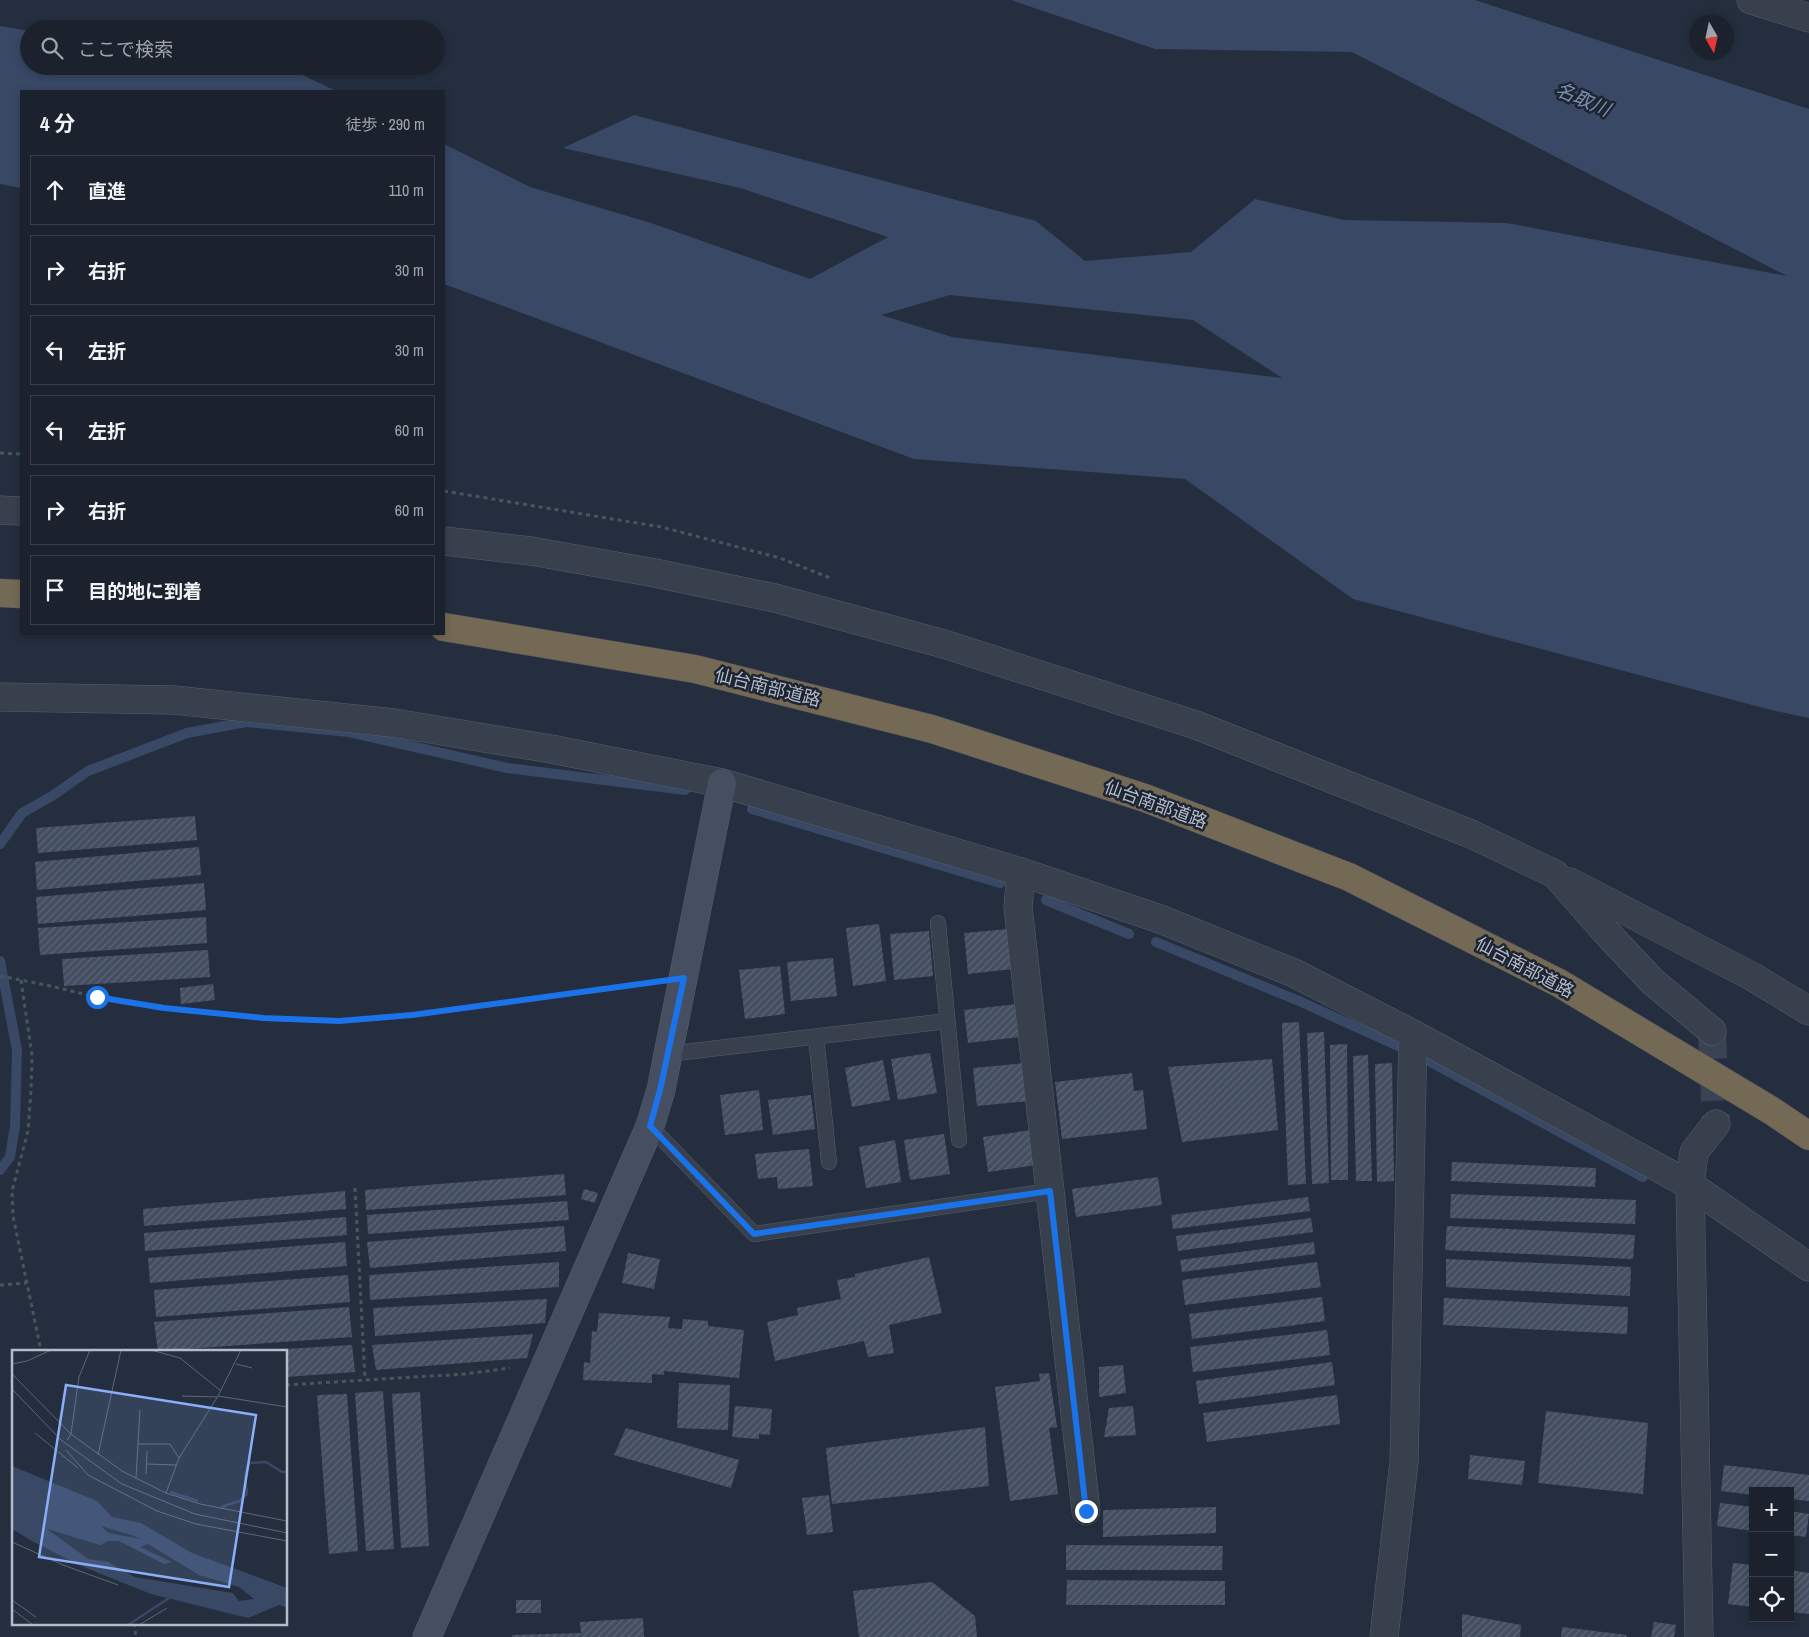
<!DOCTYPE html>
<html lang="ja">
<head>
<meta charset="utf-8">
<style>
	:root { --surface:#1b222e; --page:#242a36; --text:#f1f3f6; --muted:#a0a4aa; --line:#393f4a }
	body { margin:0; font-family:"Archivo Narrow","Noto Sans JP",sans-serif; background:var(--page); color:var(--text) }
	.controls { position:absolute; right:15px; bottom:15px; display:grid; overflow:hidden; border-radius:0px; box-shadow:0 2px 8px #0003 }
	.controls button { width:45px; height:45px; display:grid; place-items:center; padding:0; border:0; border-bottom:1px solid var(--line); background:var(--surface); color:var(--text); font:25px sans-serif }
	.compass { position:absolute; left:1689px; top:15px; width:45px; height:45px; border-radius:50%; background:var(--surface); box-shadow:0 2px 8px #0003; rotate:171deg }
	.stop { position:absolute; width:15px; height:15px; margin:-11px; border:4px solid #1a73e8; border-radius:50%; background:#fff }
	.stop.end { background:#1a73e8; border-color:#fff; box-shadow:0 1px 5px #0008 }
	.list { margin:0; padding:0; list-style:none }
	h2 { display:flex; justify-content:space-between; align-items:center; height:65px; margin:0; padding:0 20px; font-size:21px }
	h2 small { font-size:16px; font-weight:400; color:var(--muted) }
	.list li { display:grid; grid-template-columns:32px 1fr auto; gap:15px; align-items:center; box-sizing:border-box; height:70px; margin:0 10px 10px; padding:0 10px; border:1px solid var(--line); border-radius:0px }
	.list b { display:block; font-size:19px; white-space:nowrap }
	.list em { font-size:16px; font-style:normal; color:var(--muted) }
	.icon { flex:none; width:28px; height:28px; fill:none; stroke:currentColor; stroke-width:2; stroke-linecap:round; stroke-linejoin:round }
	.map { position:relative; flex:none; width:1809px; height:1637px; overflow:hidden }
	.search { position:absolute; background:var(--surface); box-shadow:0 2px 8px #0003; left:20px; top:20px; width:425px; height:55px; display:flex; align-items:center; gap:12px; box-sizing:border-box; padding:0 18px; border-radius:28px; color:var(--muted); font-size:19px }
	.panel { position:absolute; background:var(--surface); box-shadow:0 2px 8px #0003; left:20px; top:90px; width:425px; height:545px; border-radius:0px }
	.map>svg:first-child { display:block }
</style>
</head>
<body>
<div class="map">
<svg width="1809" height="1637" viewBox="0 0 1809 1637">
	<defs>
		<pattern id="building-hatch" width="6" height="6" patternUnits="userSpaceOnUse" patternTransform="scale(1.25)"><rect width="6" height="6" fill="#434e60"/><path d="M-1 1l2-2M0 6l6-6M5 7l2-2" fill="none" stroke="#5c6675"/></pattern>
	</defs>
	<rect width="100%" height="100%" fill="#242e3e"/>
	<g fill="#384865" fill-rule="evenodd">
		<path d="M 1011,0 L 1475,0 L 1809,109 L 1809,718 L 1771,710 L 1353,599 L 1185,479 L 914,459 L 444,284 L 444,144 L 530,187 L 651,223 L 810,279 L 888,237 L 740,188 L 563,148 L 634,115 L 1036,221 L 1085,261 L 1191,252 L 1255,199 L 1344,220 L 1507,223 L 1787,276 L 1352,52 L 1155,49 ZM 950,295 L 1193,320 L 1282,378 L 952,337 L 881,315 Z"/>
		<path d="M 0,26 L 29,31 L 29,66 L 264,66 L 294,71 L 336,91 L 21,91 L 21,188 L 0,184 Z"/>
	</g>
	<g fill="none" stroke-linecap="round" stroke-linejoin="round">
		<g stroke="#384865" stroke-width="10">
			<path d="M 752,809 L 1000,883"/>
			<path d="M 0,844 L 22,813 L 52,796 L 88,771 L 187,733 L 246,722 L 349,732 L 507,768 L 685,790"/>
			<path d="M 1046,900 L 1129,934"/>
			<path d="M 1156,942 L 1299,1001 L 1398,1046"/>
			<path d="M 0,961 L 17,1050 L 15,1126 L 10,1157 L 0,1170"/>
			<path d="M 1427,1060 L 1643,1177"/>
		</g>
	</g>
	<g fill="url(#building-hatch)">
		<path d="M 195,816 L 197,840 L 38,853 L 36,828 Z"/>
		<path d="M 199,847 L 201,875 L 37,890 L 35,862 Z"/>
		<path d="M 204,883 L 206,910 L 38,924 L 36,897 Z"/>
		<path d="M 206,917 L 207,943 L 40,955 L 38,928 Z"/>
		<path d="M 879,924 L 886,981 L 853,986 L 846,928 Z"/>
		<path d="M 1009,929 L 1013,969 L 968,974 L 964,933 Z"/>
		<path d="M 929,931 L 933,976 L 894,980 L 890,934 Z"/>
		<path d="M 208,950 L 210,977 L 64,986 L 62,959 Z"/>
		<path d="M 833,958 L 837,996 L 791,1001 L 787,962 Z"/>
		<path d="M 780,966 L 785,1014 L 745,1019 L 739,970 Z"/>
		<path d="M 213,984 L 215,1000 L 181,1004 L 180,988 Z"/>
		<path d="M 1017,1004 L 1020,1037 L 968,1043 L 964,1010 Z"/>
		<path d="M 1299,1022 L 1306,1184 L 1288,1185 L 1282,1023 Z"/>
		<path d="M 1324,1032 L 1329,1183 L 1312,1184 L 1307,1033 Z"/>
		<path d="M 1347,1044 L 1348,1180 L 1331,1180 L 1330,1045 Z"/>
		<path d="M 930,1053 L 937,1093 L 898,1100 L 891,1059 Z"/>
		<path d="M 1368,1055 L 1372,1181 L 1356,1181 L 1353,1056 Z"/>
		<path d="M 1272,1059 L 1278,1130 L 1182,1142 L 1168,1067 Z"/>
		<path d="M 883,1060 L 890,1100 L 852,1107 L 845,1068 Z"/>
		<path d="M 1025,1063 L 1029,1101 L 977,1106 L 973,1068 Z"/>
		<path d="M 1392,1063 L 1394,1181 L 1377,1182 L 1375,1064 Z"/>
		<path d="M 1132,1073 L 1134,1091 L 1143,1090 L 1147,1129 L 1062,1139 L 1055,1082 Z"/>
		<path d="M 759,1090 L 763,1130 L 725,1135 L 720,1095 Z"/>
		<path d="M 811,1095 L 815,1129 L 773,1135 L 768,1100 Z"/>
		<path d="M 1031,1130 L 1036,1165 L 988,1172 L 983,1137 Z"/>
		<path d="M 944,1134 L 950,1174 L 910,1180 L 904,1140 Z"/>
		<path d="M 895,1140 L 901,1182 L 866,1188 L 859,1147 Z"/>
		<path d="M 809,1149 L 813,1186 L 778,1189 L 777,1177 L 758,1179 L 755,1154 Z"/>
		<path d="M 1452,1162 L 1596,1168 L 1595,1187 L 1451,1181 Z"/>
		<path d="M 564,1174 L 566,1195 L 366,1210 L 365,1190 Z"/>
		<path d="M 1158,1177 L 1162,1205 L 1076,1217 L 1072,1189 Z"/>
		<path d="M 584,1189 L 598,1193 L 595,1203 L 581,1199 Z"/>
		<path d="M 345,1191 L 346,1209 L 144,1226 L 143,1209 Z"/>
		<path d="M 1451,1194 L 1636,1200 L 1635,1224 L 1450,1218 Z"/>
		<path d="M 1308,1197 L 1310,1211 L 1173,1229 L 1171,1215 Z"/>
		<path d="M 567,1201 L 569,1220 L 368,1234 L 367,1215 Z"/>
		<path d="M 346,1217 L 347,1235 L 145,1251 L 144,1233 Z"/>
		<path d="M 1311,1218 L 1313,1232 L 1178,1251 L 1176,1236 Z"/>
		<path d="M 564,1226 L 566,1251 L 370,1268 L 367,1242 Z"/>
		<path d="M 1447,1226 L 1635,1235 L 1633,1259 L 1445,1250 Z"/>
		<path d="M 345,1242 L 347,1266 L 150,1283 L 148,1258 Z"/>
		<path d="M 1314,1242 L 1315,1254 L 1182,1272 L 1180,1260 Z"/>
		<path d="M 628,1253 L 660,1259 L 654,1289 L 622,1283 Z"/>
		<path d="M 929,1257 L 942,1313 L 889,1325 L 894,1353 L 868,1357 L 864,1341 L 775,1361 L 767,1322 L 798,1315 L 797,1308 L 841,1299 L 837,1280 L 855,1277 L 855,1274 Z"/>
		<path d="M 1446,1259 L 1631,1267 L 1630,1296 L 1446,1287 Z"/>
		<path d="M 559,1262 L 559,1287 L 370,1300 L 369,1275 Z"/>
		<path d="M 1317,1262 L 1321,1287 L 1185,1305 L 1182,1280 Z"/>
		<path d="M 348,1275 L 350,1302 L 156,1317 L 154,1290 Z"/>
		<path d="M 1322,1297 L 1325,1321 L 1192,1339 L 1189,1314 Z"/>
		<path d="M 1444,1298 L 1628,1307 L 1627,1334 L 1443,1325 Z"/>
		<path d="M 547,1299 L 545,1323 L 375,1336 L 373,1308 Z"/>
		<path d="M 349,1307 L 352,1337 L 158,1351 L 154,1322 Z"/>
		<path d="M 599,1313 L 670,1317 L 668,1328 L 682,1329 L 683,1319 L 708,1321 L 708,1326 L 744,1330 L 739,1378 L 664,1371 L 664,1375 L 652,1374 L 652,1383 L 583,1380 L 584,1362 L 590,1363 L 592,1331 L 597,1332 Z"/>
		<path d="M 1327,1330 L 1330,1355 L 1193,1372 L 1190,1347 Z"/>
		<path d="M 533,1334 L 527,1358 L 376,1370 L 372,1345 Z"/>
		<path d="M 352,1345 L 355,1372 L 286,1377 L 286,1349 Z"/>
		<path d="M 1332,1362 L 1335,1385 L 1199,1404 L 1196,1381 Z"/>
		<path d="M 1123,1365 L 1126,1393 L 1099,1397 L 1099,1367 Z"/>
		<path d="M 1049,1373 L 1057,1427 L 1049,1428 L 1058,1494 L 1010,1501 L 995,1387 L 1040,1381 L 1039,1374 Z"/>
		<path d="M 679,1383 L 730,1385 L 728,1430 L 677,1428 Z"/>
		<path d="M 383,1391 L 394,1549 L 366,1551 L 355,1393 Z"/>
		<path d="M 420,1392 L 429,1546 L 401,1548 L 392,1394 Z"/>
		<path d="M 347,1394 L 358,1551 L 329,1554 L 317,1395 Z"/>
		<path d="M 1337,1395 L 1340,1424 L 1207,1442 L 1203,1413 Z"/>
		<path d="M 735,1406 L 772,1409 L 770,1435 L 759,1434 L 759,1439 L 732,1437 Z"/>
		<path d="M 1133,1406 L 1136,1435 L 1104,1437 L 1109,1408 Z"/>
		<path d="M 1546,1411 L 1648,1423 L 1643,1494 L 1538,1483 Z"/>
		<path d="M 985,1427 L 989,1486 L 832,1504 L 826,1448 Z"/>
		<path d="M 626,1428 L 739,1460 L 731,1488 L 614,1455 Z"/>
		<path d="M 1470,1455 L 1525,1461 L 1522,1485 L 1468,1479 Z"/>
		<path d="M 1724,1465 L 1809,1475 L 1809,1501 L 1790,1499 L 1790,1491 L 1753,1491 L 1753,1495 L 1721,1491 Z"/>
		<path d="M 829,1495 L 833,1532 L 807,1535 L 802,1498 Z"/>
		<path d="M 1720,1503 L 1753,1507 L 1753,1531 L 1717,1526 Z"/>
		<path d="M 1216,1507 L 1216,1533 L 1103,1537 L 1103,1510 Z"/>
		<path d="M 1790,1511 L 1809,1514 L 1806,1537 L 1790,1535 Z"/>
		<path d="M 1066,1545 L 1223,1546 L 1222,1570 L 1066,1570 Z"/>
		<path d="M 1733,1563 L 1753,1565 L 1753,1607 L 1728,1604 Z"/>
		<path d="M 1790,1570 L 1809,1573 L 1809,1614 L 1790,1612 Z"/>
		<path d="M 1067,1580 L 1225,1581 L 1225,1605 L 1066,1605 Z"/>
		<path d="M 932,1582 L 975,1616 L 977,1637 L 859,1637 L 853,1591 Z"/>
		<rect x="516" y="1600" width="25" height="13"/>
		<path d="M 1462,1614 L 1521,1625 L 1520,1637 L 1462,1637 Z"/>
		<path d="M 643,1618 L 644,1637 L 512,1637 L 512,1635 L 581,1633 L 580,1622 Z"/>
		<path d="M 1654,1622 L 1676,1625 L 1674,1637 L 1651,1637 Z"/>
		<path d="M 1562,1627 L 1627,1635 L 1626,1637 L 1561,1637 Z"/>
	</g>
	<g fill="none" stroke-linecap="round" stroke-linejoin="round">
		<path stroke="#3a4353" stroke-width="28" stroke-dasharray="28 14" stroke-linecap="butt" d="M 1712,1031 L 1716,1124"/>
		<g stroke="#565e6c" stroke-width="16">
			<g id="lane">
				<path d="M 938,923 L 959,1140"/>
				<path d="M 816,1037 L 829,1162"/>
				<path d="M 668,1054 L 947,1021"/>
				<path d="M 650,1126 L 754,1234 L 1050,1191"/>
			</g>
		</g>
		<g stroke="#565e6c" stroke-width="29">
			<g id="street">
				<path d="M 1751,0 L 1809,18"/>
				<path d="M 0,510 L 21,511"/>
				<path d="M 444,541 L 531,551 L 655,573 L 775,598 L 944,644 L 1196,725 L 1471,834 L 1555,874 L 1604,930 L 1653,982 L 1712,1031"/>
				<path d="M 0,697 L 174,700 L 394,723 L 551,749 L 722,783 L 1021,872 L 1160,919 L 1294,973 L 1413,1034 L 1690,1185 L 1809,1267"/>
				<path d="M 1021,872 L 1018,907 L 1086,1511"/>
				<path d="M 1570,882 L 1753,977 L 1809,1011"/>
				<path d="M 1384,1637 L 1404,1462 L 1413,1034"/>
				<path d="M 1699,1637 L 1690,1185 L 1694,1152 L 1716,1124"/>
			</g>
		</g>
		<g stroke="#565e6c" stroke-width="29">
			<path id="secondary" d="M 427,1637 L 650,1126 L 661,1090 L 668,1054 L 722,783"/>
		</g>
		<g stroke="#434b59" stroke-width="29">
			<g id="highway">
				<path d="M 0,593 L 21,594"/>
				<path d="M 444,627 L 695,669 L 932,729 L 1145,798 L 1349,877 L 1559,983 L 1772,1111 L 1809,1136"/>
			</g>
		</g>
		<g stroke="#44585c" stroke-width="3" stroke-dasharray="4 4" stroke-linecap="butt">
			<path d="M 0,453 L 21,454"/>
			<path d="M 444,491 L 661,527 L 780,558 L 830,578"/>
			<path d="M 0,976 L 46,985 L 97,997 L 164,1008 L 263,1018 L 339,1021 L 412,1015 L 651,983"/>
			<path d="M 21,980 L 32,1056 L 31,1091 L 28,1131 L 12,1191 L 13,1216 L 41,1351"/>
			<path d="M 355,1188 L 365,1379"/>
			<path d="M 0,1285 L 26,1283"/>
			<path d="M 286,1385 L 464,1374 L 510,1368"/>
			<path d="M 134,1623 L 136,1637"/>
		</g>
		<use href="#lane" stroke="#38404e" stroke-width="15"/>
		<use href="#street" stroke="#38404e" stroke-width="28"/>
		<use href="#secondary" stroke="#464f61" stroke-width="28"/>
		<use href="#highway" stroke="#746955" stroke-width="28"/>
	</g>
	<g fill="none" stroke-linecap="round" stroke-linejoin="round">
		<path stroke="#1a73e8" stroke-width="6" d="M 97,997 L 164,1008 L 263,1018 L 339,1021 L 412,1015 L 684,978 L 660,1090 L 650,1126 L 754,1234 L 1050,1191 L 1086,1511"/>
	</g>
	<g text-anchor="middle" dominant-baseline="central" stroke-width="5" stroke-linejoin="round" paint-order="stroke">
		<g font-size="18" fill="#b4bbc9" stroke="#1d2533">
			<text transform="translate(768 687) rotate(14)">仙台南部道路</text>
			<text transform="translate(1156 804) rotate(20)">仙台南部道路</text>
			<text transform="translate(1525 967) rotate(28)">仙台南部道路</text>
		</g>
		<g font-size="19" font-style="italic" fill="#7c8fb1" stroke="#1d2533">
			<text transform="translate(1583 99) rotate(23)">名取川</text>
		</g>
	</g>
	<g transform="translate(12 1350)">
		<rect width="275" height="275" fill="#242e3e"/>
		<path d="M 0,116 L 85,151 L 100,167 L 129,173 L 180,203 L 275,238 L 275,258 L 267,255 L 236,268 L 139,244 L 69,216 L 20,191 L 0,179 ZM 89,176 L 122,186 L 129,189 L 97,183 ZM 35,179 L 88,195 L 96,191 L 107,191 L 152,214 L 160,212 L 128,197 L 136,194 L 187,225 L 227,237 L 242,249 L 227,251 L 221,243 L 123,227 L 96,212 L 76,209 Z" fill="#384865" fill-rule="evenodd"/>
		<path fill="none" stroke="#384865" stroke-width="2.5" d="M 158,142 L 186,151M 209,157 L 228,151 L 235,144 L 233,126 L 237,113 L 254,112 L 270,122 L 275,122M 116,275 L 157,248"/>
		<path fill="none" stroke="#5e6676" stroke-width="1" d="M 139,0 L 168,8 L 209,41M 0,14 L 15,11 L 39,0M 224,14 L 240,18M 0,24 L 59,84 L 110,121 L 154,143 L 188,154 L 275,171M 0,39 L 49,90 L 110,134 L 183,164 L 275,183M 170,46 L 205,47M 206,46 L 275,57M 23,83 L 66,118M 55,90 L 59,84 L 67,27 L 78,0M 126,94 L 158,94 L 167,108M 54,100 L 76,125 L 145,161 L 184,174 L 275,191M 86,105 L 109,0M 134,114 L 164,115M 134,124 L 135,101M 124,128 L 128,60M 154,143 L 167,108 L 206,46 L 229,0M 0,192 L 51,215 L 106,235M 0,250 L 24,267M 0,259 L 21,275M 127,275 L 155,258"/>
		<path fill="#8aaff8" fill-opacity="0.15" stroke="#8aaff8" stroke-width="2.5" d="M 54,35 L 244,65 L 217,237 L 27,207 Z"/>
		<rect width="275" height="275" fill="none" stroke="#b4bbc9" stroke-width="2.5"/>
	</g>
</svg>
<div class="controls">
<button>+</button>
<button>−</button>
<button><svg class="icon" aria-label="locate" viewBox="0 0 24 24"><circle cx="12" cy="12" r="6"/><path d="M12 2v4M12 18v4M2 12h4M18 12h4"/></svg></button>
</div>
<svg class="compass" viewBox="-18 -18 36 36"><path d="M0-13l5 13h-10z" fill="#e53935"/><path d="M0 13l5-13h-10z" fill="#a0a4aa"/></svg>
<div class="stop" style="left:97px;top:997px"></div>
<div class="stop end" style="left:1086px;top:1511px"></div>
<div class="search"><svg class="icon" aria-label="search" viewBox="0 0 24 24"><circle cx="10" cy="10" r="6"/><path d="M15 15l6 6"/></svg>ここで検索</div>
<section class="panel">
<h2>4 分<small>徒歩 · 290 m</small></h2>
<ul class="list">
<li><svg class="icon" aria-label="ahead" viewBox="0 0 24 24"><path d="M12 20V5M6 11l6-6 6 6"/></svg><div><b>直進</b></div><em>110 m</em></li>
<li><svg class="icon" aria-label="right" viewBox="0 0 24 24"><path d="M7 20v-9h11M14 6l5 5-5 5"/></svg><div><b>右折</b></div><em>30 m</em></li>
<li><svg class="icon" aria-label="left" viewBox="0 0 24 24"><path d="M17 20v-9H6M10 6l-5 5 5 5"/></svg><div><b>左折</b></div><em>30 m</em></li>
<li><svg class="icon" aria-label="left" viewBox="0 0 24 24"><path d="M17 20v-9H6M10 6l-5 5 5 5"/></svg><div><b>左折</b></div><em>60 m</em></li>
<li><svg class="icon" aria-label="right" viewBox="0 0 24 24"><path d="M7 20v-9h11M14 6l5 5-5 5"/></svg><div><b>右折</b></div><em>60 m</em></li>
<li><svg class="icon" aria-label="arrive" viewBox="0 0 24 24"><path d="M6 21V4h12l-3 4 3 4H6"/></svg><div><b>目的地に到着</b></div></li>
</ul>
</section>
</div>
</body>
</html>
